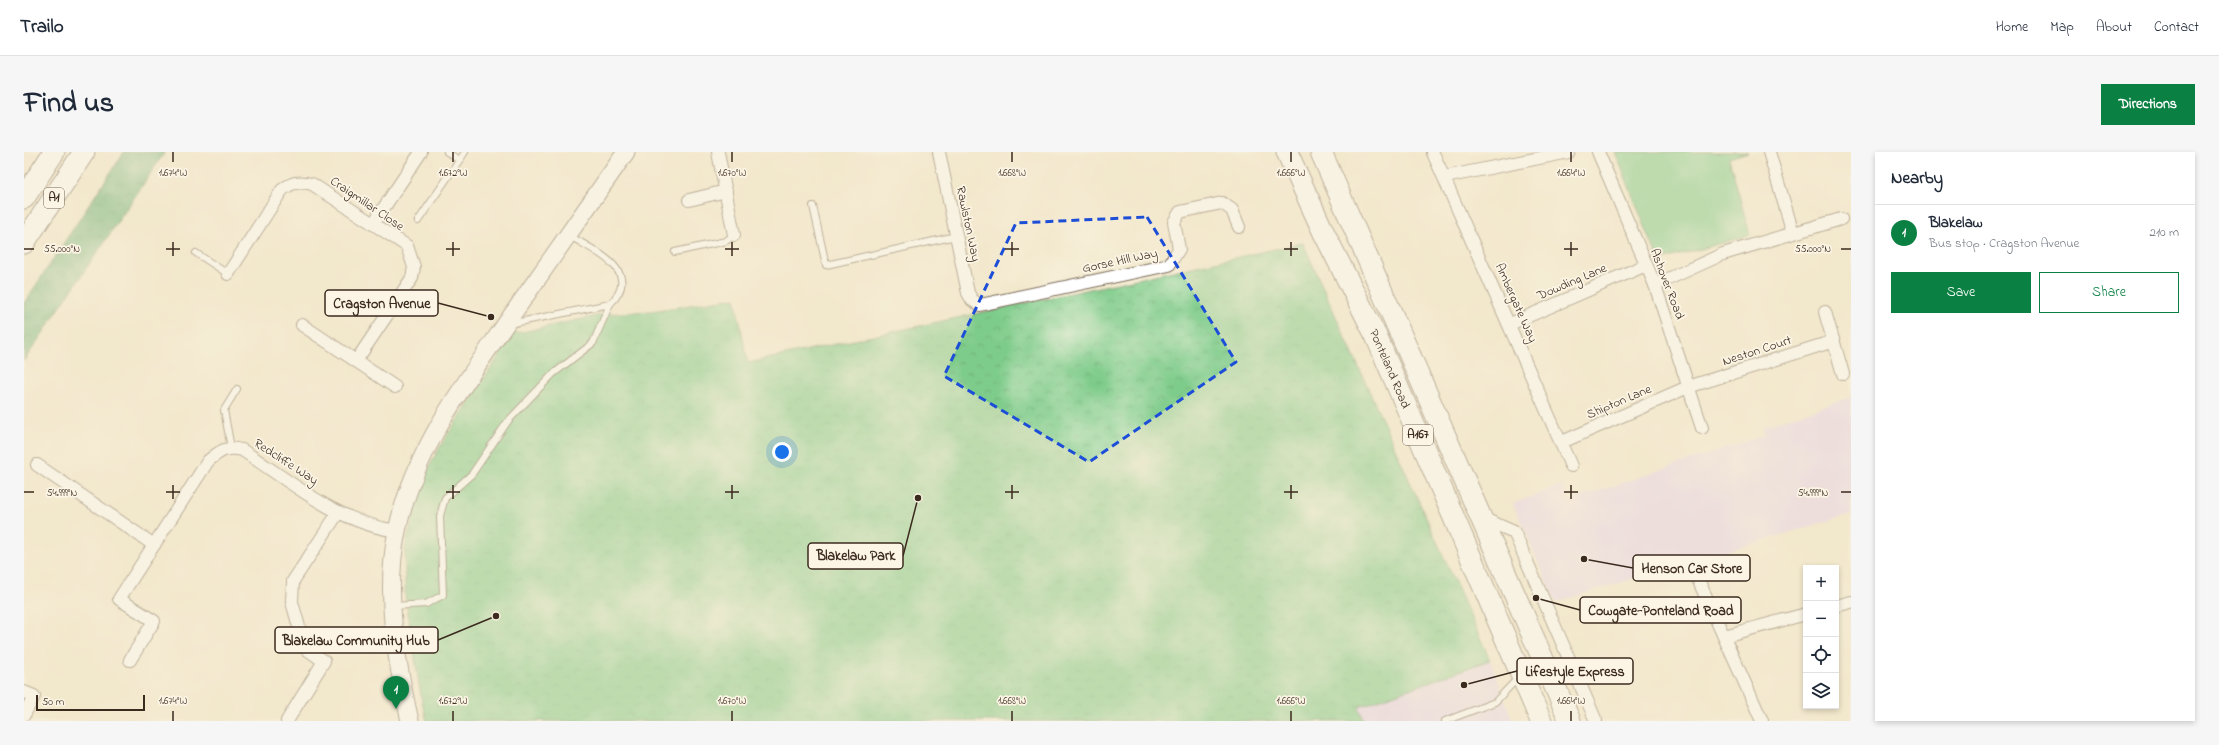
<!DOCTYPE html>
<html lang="en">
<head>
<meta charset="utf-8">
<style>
	:root { --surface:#fff; --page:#f6f6f7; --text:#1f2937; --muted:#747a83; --line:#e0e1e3; --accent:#0b8043 }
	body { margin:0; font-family:"Indie Flower",sans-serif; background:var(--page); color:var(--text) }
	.controls { position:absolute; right:12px; bottom:12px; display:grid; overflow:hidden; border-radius:0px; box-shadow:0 2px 6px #0003 }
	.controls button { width:36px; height:36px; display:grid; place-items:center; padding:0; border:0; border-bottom:1px solid var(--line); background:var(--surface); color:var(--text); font:20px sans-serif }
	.scale { position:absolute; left:12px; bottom:10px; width:109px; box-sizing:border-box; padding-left:4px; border:2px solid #3b2a1e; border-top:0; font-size:11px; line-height:14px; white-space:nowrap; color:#3b2a1e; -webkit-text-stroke:3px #fcf5e5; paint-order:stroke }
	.you { position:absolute; left:758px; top:300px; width:14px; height:14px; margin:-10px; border:3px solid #fff; border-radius:50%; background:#1a73e8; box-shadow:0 0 0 6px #1a73e833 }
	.badge { display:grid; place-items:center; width:26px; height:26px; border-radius:50%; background:var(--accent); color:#fff; font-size:13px; font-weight:700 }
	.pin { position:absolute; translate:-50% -33px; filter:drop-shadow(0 1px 2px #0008) }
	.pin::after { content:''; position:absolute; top:21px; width:14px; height:12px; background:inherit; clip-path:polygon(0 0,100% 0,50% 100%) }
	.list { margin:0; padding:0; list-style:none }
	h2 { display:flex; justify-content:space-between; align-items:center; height:52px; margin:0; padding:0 16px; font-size:17px }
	h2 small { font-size:13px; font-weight:400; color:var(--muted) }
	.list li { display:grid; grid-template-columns:26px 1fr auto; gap:12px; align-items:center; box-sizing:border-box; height:56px; padding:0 16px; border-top:1px solid var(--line) }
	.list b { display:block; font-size:15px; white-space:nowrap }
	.list p { margin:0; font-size:13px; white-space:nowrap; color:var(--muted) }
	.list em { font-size:13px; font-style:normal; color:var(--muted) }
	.actions { display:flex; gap:8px; padding:12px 16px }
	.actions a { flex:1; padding:9px 0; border:1px solid var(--accent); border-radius:0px; text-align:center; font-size:14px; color:var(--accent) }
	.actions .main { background:var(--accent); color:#fff }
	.icon { flex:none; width:22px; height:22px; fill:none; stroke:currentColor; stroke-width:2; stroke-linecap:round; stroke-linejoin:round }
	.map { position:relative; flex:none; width:1827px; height:569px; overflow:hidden; border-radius:0px }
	header { display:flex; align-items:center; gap:24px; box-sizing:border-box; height:56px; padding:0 20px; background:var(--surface); border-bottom:1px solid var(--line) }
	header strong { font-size:19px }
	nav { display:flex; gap:22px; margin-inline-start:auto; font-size:14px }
	.intro { display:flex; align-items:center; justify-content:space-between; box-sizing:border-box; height:96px; padding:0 24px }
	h1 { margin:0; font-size:28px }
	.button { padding:10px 18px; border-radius:0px; background:var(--accent); color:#fff; font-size:14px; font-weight:700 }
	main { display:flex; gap:24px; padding:0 24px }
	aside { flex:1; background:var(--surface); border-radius:0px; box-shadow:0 2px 6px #0003 }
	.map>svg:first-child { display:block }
</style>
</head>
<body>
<header>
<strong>Trailo</strong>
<nav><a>Home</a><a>Map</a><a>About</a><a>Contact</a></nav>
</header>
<div class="intro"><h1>Find us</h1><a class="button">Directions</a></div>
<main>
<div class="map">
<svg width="1827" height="569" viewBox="0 0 1827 569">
	<defs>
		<pattern id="forest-crowns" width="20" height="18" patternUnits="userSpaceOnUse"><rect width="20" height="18" fill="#66b077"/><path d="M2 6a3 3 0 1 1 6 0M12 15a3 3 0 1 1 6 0" fill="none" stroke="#558f61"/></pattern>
		<pattern id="park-crowns" width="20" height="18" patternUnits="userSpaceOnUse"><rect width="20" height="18" fill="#7ecc8b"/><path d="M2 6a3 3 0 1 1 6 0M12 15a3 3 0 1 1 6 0" fill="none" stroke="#6eaf78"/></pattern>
	</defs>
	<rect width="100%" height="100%" fill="#fcf5e5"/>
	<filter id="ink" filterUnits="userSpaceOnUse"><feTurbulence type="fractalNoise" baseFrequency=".025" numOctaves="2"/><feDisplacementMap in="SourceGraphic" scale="8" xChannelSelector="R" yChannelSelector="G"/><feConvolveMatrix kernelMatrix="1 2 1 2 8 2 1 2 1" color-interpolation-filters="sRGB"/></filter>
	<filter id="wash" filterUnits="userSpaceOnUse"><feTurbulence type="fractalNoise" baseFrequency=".012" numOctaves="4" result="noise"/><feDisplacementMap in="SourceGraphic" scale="16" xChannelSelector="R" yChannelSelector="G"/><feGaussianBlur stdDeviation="0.9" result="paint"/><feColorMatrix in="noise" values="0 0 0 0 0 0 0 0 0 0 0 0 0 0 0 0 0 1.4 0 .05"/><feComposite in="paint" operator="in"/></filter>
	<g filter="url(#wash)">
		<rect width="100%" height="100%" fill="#f2e8cc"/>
		<g fill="#e6d3f0">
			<path d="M 1827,245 L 1827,362 L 1532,450 L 1489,352 L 1537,333 L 1545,349 L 1741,283 L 1738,275 Z"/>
			<path d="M 1466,508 L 1489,569 L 1340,569 L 1335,555 Z"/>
		</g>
		<path fill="#7ecc8b" stroke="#5c7b54" d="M 1591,0 L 1724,0 L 1705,6 L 1726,83 L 1635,109 Z"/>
		<path fill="url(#forest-crowns)" stroke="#506d4a" d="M 100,0 L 141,0 L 0,209 L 0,151 Z"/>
		<path fill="url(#park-crowns)" stroke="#5c7b54" d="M 1279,91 L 1466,508 L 1335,555 L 1340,569 L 403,569 L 398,551 L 381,443 L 381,396 L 400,324 L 417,293 L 489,182 L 581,162 L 627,159 L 711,146 L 724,211 Z"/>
	</g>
	<g filter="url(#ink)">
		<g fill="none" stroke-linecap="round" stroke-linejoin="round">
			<g stroke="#7b6c5b" stroke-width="8">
				<g id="lane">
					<path d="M 423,0 L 435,8"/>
					<path d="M 789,54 L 802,113 L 932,84"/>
					<path d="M 394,69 L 441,0"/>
					<path d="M 651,100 L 702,89 L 710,83"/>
					<path d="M 172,101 L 204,122"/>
					<path d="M 485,172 L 586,152 C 620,119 570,99 546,84"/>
					<path d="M 207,296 L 200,258 L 213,237"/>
					<path d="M 370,454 L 402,452 L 419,443 L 416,364 L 421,346 L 448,322 L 484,269 L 529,222 L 569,191 L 586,152"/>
					<path d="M 1421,569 L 1471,550 L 1495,525"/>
				</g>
			</g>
			<g stroke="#7b6c5b" stroke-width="14">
				<g id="street">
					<path d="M 694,0 L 710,83"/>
					<path d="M 915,0 L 944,141 L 948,148 L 956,153 L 1145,113 L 1155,97 L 1150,70 L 1156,60 L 1198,51 L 1208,58 L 1215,75"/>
					<path d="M 1574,0 L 1631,133 L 1678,276"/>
					<path d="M 1745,0 L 1769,81"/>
					<path d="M 1409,1 L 1547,314"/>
					<path d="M 1421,25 L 1545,0"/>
					<path d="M 665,48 L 702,39"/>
					<path d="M 349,72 L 397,0"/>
					<path d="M 204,122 L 258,38 C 268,30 275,29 288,32 L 383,94 L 390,115 L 388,126 L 332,209"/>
					<path d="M 1631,133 L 1699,102 L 1817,67"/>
					<path d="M 1801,160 L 1819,222"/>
					<path d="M 1486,172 L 1622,113"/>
					<path d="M 278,173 L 371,235"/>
					<path d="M 1538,290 L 1664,235 L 1810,189"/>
					<path d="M 13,313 L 130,393"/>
					<path d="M 1458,366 L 1490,380 L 1572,569"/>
					<path d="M 1668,414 L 1738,569"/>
					<path d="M 1812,454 L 1827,450"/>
					<path d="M 1700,484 L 1782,462"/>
					<path d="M 106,508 L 130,469 L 95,447 L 184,309 C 196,299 202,294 218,298 C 267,330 314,371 373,379"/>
					<path d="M 0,540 L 10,544 L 0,563"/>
					<path d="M 263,569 L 300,509 L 281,496 L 268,450 L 269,429 L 314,361"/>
				</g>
			</g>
			<g stroke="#7b6c5b" stroke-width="19">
				<path id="secondary" d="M 386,569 C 372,507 360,442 373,379 C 390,297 442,230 488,163 C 526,109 564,54 602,0"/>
			</g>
			<g stroke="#7b6c5b" stroke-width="23">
				<g id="highway">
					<path id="s1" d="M 1263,0 L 1299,79 L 1352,184 L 1517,569"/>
					<path d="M 1297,0 L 1546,569"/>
					<path d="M 0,46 L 30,0"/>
					<path d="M 0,91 L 60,0"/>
				</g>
			</g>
			<use href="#lane" stroke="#fff" stroke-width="6"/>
			<use href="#street" stroke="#fff" stroke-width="12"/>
			<use href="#secondary" stroke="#fff" stroke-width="17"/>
			<use href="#highway" stroke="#fff" stroke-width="21"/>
		</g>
	</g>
	<path d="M0 0H1827V569H0ZM 1123,65 L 1212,210 L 1065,310 L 920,224 L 992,71 Z" fill="#f2e8cc" fill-opacity=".55" fill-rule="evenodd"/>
	<path fill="none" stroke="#1d4ed8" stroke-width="3" stroke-dasharray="8 5" stroke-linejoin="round" d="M 1123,65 L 1212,210 L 1065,310 L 920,224 L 992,71 Z"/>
	<path fill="none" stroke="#3b2a1e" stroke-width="1.5" d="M 149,0 L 149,10M 429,0 L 429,10M 708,0 L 708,10M 988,0 L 988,10M 1267,0 L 1267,10M 1547,0 L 1547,10M 149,90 L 149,104M 429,90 L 429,104M 708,90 L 708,104M 988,90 L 988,104M 1267,90 L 1267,104M 1547,90 L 1547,104M 0,97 L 10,97M 142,97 L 156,97M 422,97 L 436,97M 701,97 L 715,97M 981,97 L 995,97M 1260,97 L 1274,97M 1540,97 L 1554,97M 1817,97 L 1827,97M 149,333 L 149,347M 429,333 L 429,347M 708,333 L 708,347M 988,333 L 988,347M 1267,333 L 1267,347M 1547,333 L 1547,347M 0,340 L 10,340M 142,340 L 156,340M 422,340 L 436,340M 701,340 L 715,340M 981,340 L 995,340M 1260,340 L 1274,340M 1540,340 L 1554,340M 1817,340 L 1827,340M 149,559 L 149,569M 429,559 L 429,569M 708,559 L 708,569M 988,559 L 988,569M 1267,559 L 1267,569M 1547,559 L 1547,569"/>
	<g text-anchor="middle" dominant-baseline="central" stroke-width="3.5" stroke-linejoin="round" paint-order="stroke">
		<g fill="#fcf5e5" stroke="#75675a" stroke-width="1">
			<rect x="20" y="36" width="20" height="20" rx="3"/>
			<rect x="1379" y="273" width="30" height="20" rx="3"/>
		</g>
		<g font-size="12" font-weight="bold" fill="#3b2a1e">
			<text x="30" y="46">A1</text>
			<text x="1394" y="283">A167</text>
		</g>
		<g font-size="13" fill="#3b2a1e" stroke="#fcf5e5">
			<text transform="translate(343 52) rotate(34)">Craigmillar Close</text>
			<text transform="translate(944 72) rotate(78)">Rawlston Way</text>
			<text transform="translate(1096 109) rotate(-12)">Gorse Hill Way</text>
			<text transform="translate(1548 130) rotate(-23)">Dowding Lane</text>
			<text transform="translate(1643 132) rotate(69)">Ashover Road</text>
			<text transform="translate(1492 151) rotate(66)">Ambergate Way</text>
			<text transform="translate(1733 199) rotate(-18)">Neston Court</text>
			<text stroke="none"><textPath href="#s1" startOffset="240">Ponteland Road</textPath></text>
			<text transform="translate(1595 250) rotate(-23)">Shipton Lane</text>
			<text transform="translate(262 310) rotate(33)">Redcliffe Way</text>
		</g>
	</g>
	<g font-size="10" text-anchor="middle" fill="#3b2a1e" stroke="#fcf5e5" stroke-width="3.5" stroke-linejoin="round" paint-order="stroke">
		<text x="149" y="24">1.674°W</text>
		<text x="429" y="24">1.672°W</text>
		<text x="708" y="24">1.670°W</text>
		<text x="988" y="24">1.668°W</text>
		<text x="1267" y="24">1.666°W</text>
		<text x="1547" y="24">1.664°W</text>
		<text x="38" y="100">55.000°N</text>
		<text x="1789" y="100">55.000°N</text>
		<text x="38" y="344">54.999°N</text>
		<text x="1789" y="344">54.999°N</text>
		<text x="149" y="552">1.674°W</text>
		<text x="429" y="552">1.672°W</text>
		<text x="708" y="552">1.670°W</text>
		<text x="988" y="552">1.668°W</text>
		<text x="1267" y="552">1.666°W</text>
		<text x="1547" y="552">1.664°W</text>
	</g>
	<path fill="none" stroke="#3b2a1e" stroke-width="1.5" d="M467 165L414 151M894 346L879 404M1560 407L1609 416M1512 446L1556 458M472 464L414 488M1440 533L1493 519"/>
	<g fill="#3b2a1e" stroke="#fcf5e5" stroke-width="1.5">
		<circle cx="467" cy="165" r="4"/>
		<circle cx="894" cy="346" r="4"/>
		<circle cx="1560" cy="407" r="4"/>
		<circle cx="1512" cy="446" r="4"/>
		<circle cx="472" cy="464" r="4"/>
		<circle cx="1440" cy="533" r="4"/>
	</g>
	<g fill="#fcf5e5" stroke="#3b2a1e" stroke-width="1.5">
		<rect x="301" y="138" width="113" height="26" rx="4"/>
		<rect x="784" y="391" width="95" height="26" rx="4"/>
		<rect x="1609" y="403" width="117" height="26" rx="4"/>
		<rect x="1556" y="445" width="161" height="26" rx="4"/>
		<rect x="251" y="475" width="163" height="26" rx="4"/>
		<rect x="1493" y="506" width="116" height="26" rx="4"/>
	</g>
	<g font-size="14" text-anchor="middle" font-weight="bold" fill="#3b2a1e">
		<text x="358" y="156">Cragston Avenue</text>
		<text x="832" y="408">Blakelaw Park</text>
		<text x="1668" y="421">Henson Car Store</text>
		<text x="1637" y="463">Cowgate-Ponteland Road</text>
		<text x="332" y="493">Blakelaw Community Hub</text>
		<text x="1551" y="524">Lifestyle Express</text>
	</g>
</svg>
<div class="controls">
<button>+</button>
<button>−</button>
<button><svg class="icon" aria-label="locate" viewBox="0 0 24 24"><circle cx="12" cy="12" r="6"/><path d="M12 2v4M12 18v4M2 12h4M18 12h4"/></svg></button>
<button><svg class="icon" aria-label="layers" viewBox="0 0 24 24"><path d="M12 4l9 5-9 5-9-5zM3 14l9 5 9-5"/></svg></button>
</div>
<div class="scale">50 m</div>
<div class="you"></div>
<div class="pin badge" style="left:372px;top:557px">1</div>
</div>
<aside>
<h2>Nearby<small></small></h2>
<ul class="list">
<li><span class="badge">1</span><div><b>Blakelaw</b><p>Bus stop · Cragston Avenue</p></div><em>210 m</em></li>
</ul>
<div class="actions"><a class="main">Save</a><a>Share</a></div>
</aside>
</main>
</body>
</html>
